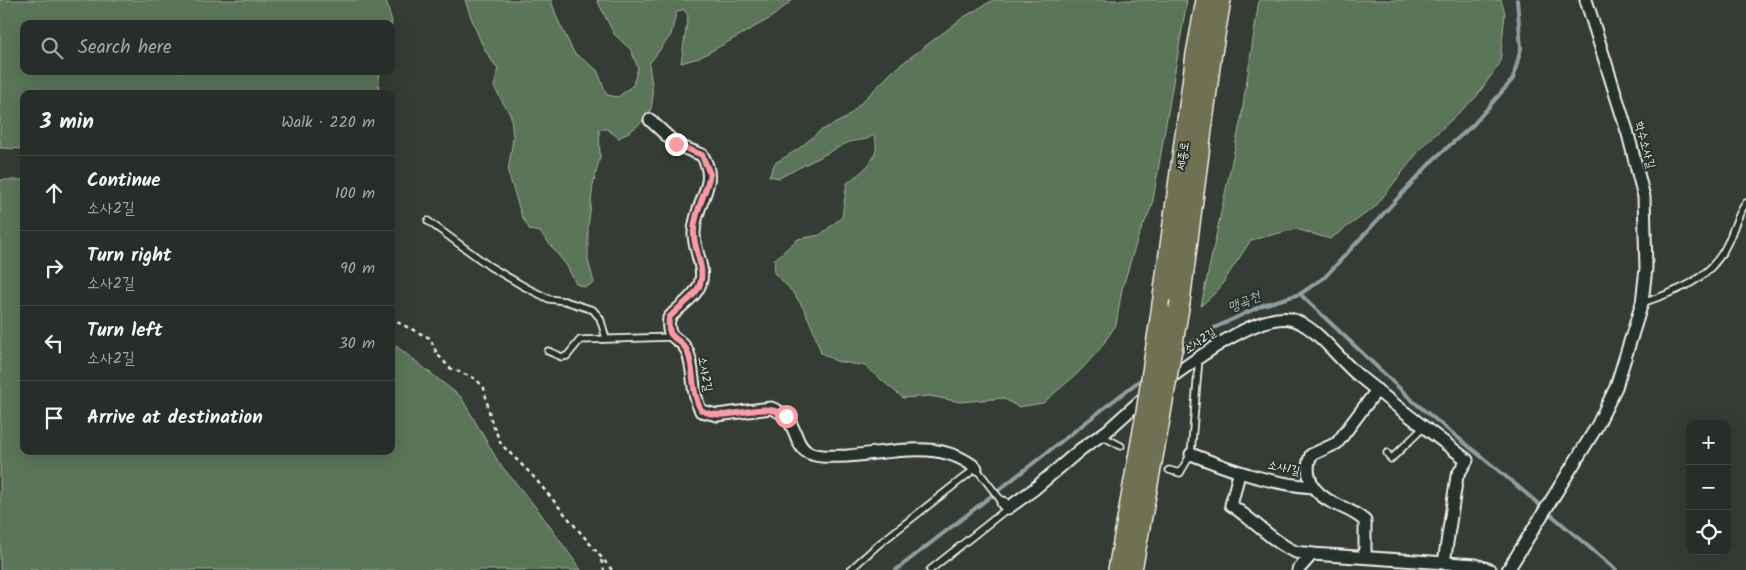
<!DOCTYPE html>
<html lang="en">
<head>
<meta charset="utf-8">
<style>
	:root { --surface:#272d28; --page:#333934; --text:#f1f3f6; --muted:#a4a8a8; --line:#434945 }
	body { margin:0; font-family:Kalam,"Poor Story",sans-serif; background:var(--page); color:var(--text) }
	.controls { position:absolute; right:15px; bottom:15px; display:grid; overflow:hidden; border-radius:10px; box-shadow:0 5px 20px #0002 }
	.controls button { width:45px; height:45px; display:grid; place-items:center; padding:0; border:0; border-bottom:1px solid var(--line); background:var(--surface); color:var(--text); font:25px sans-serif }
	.stop { position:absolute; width:15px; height:15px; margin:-11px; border:4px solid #ff9aa2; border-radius:50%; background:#fff }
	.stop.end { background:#ff9aa2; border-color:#fff; box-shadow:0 1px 5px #0008 }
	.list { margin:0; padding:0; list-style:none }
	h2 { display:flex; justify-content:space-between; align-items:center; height:65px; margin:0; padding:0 20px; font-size:21px }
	h2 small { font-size:16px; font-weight:400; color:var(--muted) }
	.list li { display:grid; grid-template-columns:32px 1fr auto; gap:15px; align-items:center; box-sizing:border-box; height:75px; padding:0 20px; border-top:1px solid var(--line) }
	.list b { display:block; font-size:19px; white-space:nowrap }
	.list p { margin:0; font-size:16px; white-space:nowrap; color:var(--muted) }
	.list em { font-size:16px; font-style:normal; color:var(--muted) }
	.icon { flex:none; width:28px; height:28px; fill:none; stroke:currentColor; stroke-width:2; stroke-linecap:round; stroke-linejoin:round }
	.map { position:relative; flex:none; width:1746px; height:570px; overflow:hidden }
	.search { position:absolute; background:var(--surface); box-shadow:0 5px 20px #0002; left:20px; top:20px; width:375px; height:55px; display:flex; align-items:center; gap:12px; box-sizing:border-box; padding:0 18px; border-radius:10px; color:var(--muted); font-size:19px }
	.panel { position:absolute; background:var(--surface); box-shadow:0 5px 20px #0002; left:20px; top:90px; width:375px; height:365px; border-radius:10px }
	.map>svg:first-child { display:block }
</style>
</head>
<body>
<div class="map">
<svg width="1746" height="570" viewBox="0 0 1746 570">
	<rect width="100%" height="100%" fill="#343c35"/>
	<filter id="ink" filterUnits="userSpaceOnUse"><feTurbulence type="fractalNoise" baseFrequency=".02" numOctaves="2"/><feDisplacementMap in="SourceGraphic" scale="10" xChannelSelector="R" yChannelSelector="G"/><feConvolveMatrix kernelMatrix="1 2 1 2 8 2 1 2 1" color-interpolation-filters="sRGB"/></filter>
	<g filter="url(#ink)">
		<g fill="#5a7459" stroke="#a7b2a0">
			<path d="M 0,0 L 386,0 L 392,22 L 391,27 L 391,24 L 24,24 L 24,71 L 380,71 L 378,94 L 24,94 L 24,149 L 0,148 Z"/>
			<path d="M 465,0 L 551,0 L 557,18 L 574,53 L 597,70 L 607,95 L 618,97 L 633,85 L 638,68 L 631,50 L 614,34 L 597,0 L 793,0 L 769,19 L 699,58 L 681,63 L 688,15 L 683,9 L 676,13 L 671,35 L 649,64 C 655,107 658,115 619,138 L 607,129 L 599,129 L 600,157 L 593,185 L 588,228 L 588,260 L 594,283 L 585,287 L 576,284 L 567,266 L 540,232 L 530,230 L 522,217 L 508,172 L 513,138 L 511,116 L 494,87 L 498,68 C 483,54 472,20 465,0 Z"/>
			<path d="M 993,0 L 1187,0 L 1152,206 L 1138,237 L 1122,289 L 1116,325 L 1099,350 L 1078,373 L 1043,403 L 1018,407 L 1003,398 L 960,402 L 930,396 L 903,398 L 865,366 L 836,361 L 821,353 C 809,317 803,299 774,273 L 775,259 L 798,239 L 820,235 L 842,217 L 847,183 C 863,171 883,158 874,135 L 867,139 L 849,142 L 779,178 L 769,176 L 775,163 L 797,150 L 820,131 L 846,118 L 895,69 L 964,17 Z"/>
			<path d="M 1259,0 L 1501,0 L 1505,13 L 1500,63 L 1476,97 L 1422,147 L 1375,207 L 1330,239 L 1296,229 L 1251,240 L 1218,290 L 1201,306 L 1241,119 Z"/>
			<path d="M 0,180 L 24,180 L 24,451 L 391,451 L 391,342 L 461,397 L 499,463 L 538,510 L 581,570 L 0,570 Z"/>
		</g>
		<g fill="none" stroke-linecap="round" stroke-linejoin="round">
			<g stroke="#8f9fa1" stroke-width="4">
				<path d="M 1300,294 L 1414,402 L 1515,484 L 1616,570"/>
				<path d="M 1178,353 L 1214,328 L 1263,305 L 1300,294 L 1325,277 L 1434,159 L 1473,125 L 1513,79 L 1521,48 L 1517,0"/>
				<path d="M 896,570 L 1144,377"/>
			</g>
			<g stroke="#f4f1e8" stroke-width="9">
				<g id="service">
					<path d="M 428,221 L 489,266 L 525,287 L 549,299 L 565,301 L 593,310 L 600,318 L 606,338"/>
					<path d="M 1642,303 C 1678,291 1711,280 1728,242 C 1734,229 1737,215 1746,203"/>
					<path d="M 548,351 L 562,357 L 567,356 L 580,340 L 672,337"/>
					<path d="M 1100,435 L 1121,446"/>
					<path d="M 1387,453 L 1391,459 L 1424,427"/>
					<path d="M 1169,470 L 1180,473 L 1191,454 L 1199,358"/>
					<path d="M 850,570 L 879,544 L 976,468 L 1003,503"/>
					<path d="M 930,570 L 1008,508"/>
				</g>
			</g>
			<g stroke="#f4f1e8" stroke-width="15">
				<g id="minor">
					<path d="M 650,120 L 677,145 L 702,155 C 720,184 695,201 694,232 C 693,249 706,268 700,284 C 695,298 678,307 669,318 C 666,344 681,334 688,353 C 695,372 691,393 701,411 L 717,415 L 771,408 C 800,418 791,444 809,453 C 820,458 835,456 847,456 C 891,453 939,438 976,468"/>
					<path d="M 1166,381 C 1192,362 1256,313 1290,319 C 1315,324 1339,360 1359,376 C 1394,405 1431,432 1467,460 L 1457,476 L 1444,563"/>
					<path d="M 1191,454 C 1231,470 1270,484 1313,487 C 1329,507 1348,505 1365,521 L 1365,557"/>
					<path d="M 1239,474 L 1231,505 C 1248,516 1278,546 1296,552 C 1301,553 1307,553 1312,554"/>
					<path d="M 1313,487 C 1308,475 1306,467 1311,455 L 1337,443 L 1377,390"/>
					<path d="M 1003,503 L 1008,508 L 1033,490 L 1081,449 L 1107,431 L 1149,393"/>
					<path d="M 1298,570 L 1312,554 L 1476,565 L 1490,570"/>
					<path d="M 1508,570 L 1596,428 L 1616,387 L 1642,303 L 1646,268 L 1644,197 L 1628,134 L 1586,0"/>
				</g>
			</g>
			<g stroke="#f4f1e8" stroke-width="22">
				<g id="primary">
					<path d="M 1180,302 L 1211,59 L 1221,0"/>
					<path d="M 1161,312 L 1196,54 L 1206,0"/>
					<path d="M 1118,570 L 1145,419"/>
					<path d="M 1132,570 L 1159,425"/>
				</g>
			</g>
			<g stroke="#f4f1e8" stroke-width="2.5" stroke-dasharray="4 4" stroke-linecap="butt">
				<path d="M 391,317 L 397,322 L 430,338 L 437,354 L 450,368 L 476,379 L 484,388 L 491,420 L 501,444 L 532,475 L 612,570"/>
				<path d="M 601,560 L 604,570"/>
			</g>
			<use href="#service" stroke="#26332d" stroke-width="5.5"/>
			<use href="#minor" stroke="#26332d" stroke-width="11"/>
			<use href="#primary" stroke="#706f52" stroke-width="19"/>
			<g stroke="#f4f1e8" stroke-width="22" stroke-linecap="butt">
				<g id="primary-bridge">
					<path d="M 1145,419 L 1161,312"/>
					<path d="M 1159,425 L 1180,302"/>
				</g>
			</g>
			<use href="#primary-bridge" stroke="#706f52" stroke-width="19"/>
		</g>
	</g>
	<g fill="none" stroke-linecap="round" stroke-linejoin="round" filter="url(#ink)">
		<path stroke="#ff9aa2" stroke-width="6" d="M 676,144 L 702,155 L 710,174 C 706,194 695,210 694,230 C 692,247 706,267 700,284 C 696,297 678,307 669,318 C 666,344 681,334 688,353 C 695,372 691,393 701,410 C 728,425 760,398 786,416"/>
	</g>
	<g text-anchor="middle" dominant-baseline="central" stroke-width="4" stroke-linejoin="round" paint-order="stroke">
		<g font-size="12" fill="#f4f1e8" stroke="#26332d">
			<text transform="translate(1645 145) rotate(75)">학수소사길</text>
			<text transform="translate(1183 156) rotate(-82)">세종로</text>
			<text transform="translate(1200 341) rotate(-34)">소사2길</text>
			<text transform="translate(705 374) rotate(80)">소사2길</text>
			<text transform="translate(1284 468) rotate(12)">소사1길</text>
		</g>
		<g font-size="14" font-style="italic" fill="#b0bab8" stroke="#26332d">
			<text transform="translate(1244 302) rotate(-23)">맹곡천</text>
		</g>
	</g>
</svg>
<div class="controls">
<button>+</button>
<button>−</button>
<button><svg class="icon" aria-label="locate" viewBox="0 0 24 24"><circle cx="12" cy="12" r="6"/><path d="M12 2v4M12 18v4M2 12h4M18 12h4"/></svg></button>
</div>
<div class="stop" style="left:786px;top:416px"></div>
<div class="stop end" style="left:676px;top:144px"></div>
<div class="search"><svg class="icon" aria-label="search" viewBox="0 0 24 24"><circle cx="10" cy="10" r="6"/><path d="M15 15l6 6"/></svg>Search here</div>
<section class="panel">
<h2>3 min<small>Walk · 220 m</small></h2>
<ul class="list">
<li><svg class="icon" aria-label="ahead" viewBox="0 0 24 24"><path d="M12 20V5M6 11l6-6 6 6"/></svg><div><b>Continue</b><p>소사2길</p></div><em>100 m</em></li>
<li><svg class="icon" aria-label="right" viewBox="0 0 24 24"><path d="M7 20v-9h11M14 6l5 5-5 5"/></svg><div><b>Turn right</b><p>소사2길</p></div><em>90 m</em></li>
<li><svg class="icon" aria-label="left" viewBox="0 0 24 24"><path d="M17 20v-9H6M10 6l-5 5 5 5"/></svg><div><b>Turn left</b><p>소사2길</p></div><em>30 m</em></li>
<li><svg class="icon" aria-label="arrive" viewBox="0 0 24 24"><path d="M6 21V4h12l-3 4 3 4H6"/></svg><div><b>Arrive at destination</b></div></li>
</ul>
</section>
</div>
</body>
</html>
